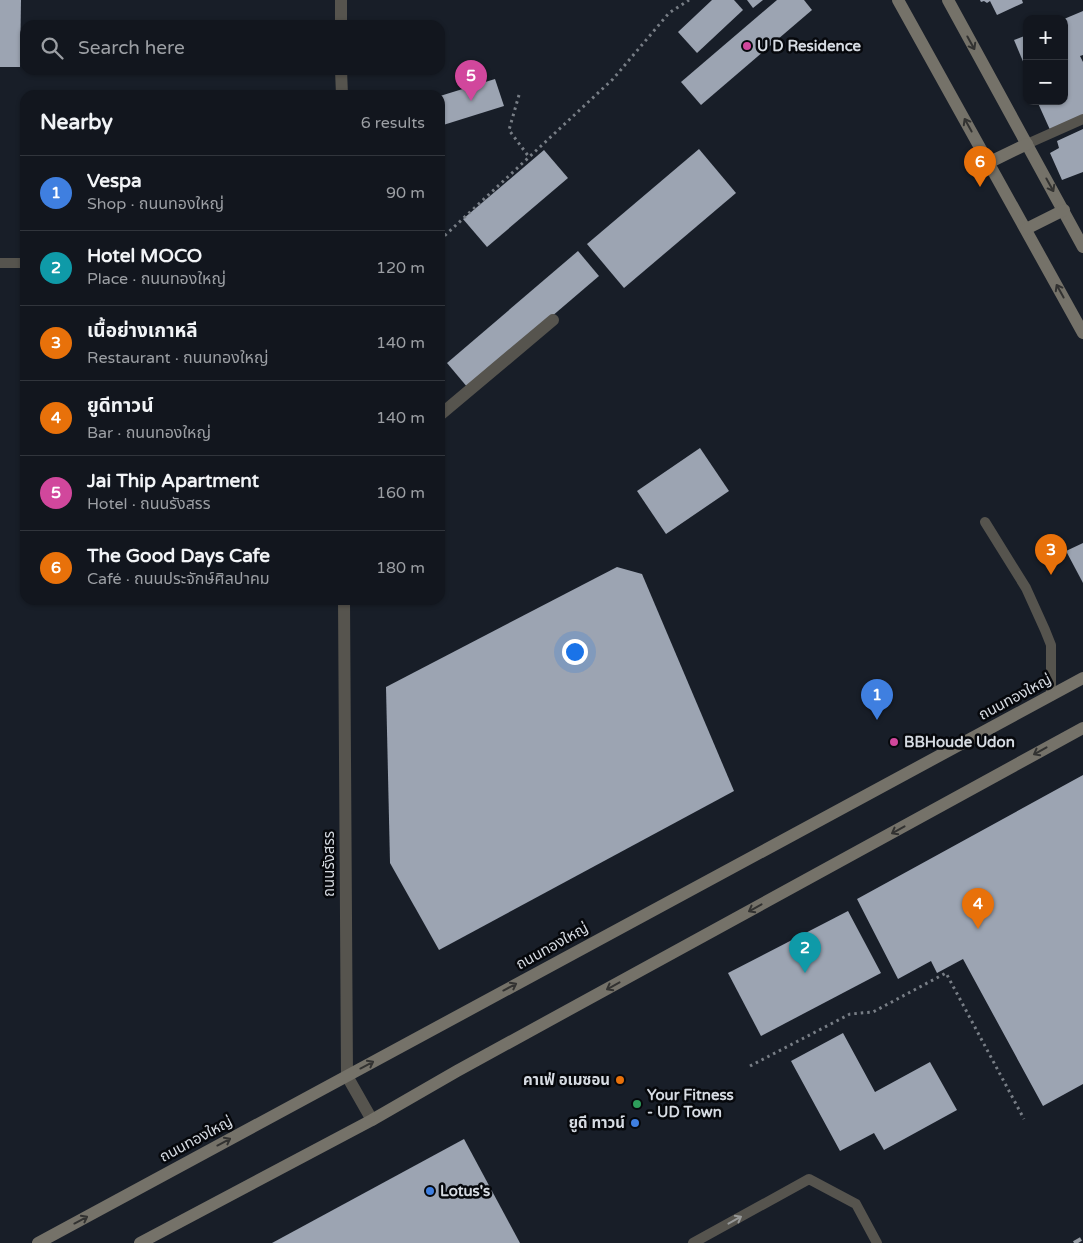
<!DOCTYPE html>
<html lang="en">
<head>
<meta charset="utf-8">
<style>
	:root { --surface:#12161e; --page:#1f232b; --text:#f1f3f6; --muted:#9c9fa4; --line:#31353c; --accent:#7c3aed }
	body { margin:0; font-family:"Varela Round","Noto Sans Thai",sans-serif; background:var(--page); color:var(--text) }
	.controls { position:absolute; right:15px; top:15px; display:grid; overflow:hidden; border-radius:10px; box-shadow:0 1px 4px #0004 }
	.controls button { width:45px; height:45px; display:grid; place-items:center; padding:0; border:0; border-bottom:1px solid var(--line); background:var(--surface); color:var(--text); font:25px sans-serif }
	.you { position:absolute; left:574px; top:651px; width:18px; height:18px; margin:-12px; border:4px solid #fff; border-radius:50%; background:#1a73e8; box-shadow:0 0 0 8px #1a73e833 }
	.badge { display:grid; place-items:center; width:32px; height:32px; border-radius:50%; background:var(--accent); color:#fff; font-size:16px; font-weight:700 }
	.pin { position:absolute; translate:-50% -41px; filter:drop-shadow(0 1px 2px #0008) }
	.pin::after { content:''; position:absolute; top:26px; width:18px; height:15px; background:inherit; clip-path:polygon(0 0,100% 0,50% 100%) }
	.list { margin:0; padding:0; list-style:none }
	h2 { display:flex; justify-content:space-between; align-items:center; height:65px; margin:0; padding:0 20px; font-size:21px }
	h2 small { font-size:16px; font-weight:400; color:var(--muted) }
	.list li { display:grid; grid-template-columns:32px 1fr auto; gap:15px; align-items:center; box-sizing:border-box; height:75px; padding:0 20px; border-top:1px solid var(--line) }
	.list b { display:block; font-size:19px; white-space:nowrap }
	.list p { margin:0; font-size:16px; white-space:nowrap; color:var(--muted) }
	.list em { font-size:16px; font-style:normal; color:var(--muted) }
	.icon { flex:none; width:28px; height:28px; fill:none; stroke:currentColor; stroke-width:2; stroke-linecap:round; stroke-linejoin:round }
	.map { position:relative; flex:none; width:1083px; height:1243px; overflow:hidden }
	.search { position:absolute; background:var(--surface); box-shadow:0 1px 4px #0004; left:20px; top:20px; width:425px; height:55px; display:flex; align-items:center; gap:12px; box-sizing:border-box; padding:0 18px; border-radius:15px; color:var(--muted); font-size:19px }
	.panel { position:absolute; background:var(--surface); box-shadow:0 1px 4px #0004; left:20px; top:90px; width:425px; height:515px; border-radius:15px }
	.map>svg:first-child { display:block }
</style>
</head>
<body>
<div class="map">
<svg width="1083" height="1243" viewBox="0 0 1083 1243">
	<rect width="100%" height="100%" fill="#181e28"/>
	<g fill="#9ca4b2">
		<path d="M 0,0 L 21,0 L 20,67 L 0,67 Z"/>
		<path d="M 712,0 L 734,0 L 743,10 L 697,53 L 678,32 Z"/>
		<path d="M 747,0 L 763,0 L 753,8 Z"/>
		<path d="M 777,0 L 804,0 L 812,10 L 701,105 L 681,82 Z"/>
		<path d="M 980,0 L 1022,0 L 1023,3 L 997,15 L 990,1 L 987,3 L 984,1 L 981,2 Z"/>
		<path d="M 1083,11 L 1083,55 L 1080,56 L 1083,62 L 1083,117 L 1051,132 L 1037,101 L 1064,101 L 1064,19 Z"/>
		<path d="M 1027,35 L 1027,71 L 1014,40 Z"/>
		<path d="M 495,79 L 504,106 L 440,126 L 440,96 Z"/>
		<path d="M 1083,129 L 1083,172 L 1062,180 L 1050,153 L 1059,148 L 1057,141 Z"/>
		<path d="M 699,149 L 736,193 L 624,288 L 587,244 Z"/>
		<path d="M 544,150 L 568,178 L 487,247 L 463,219 Z"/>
		<path d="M 578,251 L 599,276 L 468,388 L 447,363 Z"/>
		<path d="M 700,448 L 729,491 L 666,534 L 637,491 Z"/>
		<path d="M 1083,543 L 1083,583 L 1066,551 Z"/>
		<path d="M 617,567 L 642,574 L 734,791 L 439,950 L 390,863 L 386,687 Z"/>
		<path d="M 1083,775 L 1083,1084 L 1043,1106 L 963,959 L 937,973 L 931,961 L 898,979 L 857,899 Z"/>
		<path d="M 848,911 L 881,973 L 761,1036 L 728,973 Z"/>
		<path d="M 843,1033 L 875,1092 L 930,1062 L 957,1110 L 884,1150 L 874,1133 L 840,1151 L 791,1061 Z"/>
		<path d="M 464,1139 L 520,1243 L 272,1243 Z"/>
	</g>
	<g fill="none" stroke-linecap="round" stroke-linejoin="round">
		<g stroke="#787e86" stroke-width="3" stroke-dasharray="2.5 4" stroke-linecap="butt">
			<path d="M 519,95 L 509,130 L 529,157"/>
			<path d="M 440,240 L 613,79 L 669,13 L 689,0"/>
			<path d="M 750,1066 L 850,1014 L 873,1012 L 946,973 L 1024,1119"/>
		</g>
		<g stroke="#56544e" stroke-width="10">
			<path d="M 1027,144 L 1083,119"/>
			<path d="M 0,263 L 25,263"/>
			<path d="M 985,522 L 1026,588 L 1045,630 L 1051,645 L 1051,696"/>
			<path d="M 693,1243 L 809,1179 L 856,1204 L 877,1243"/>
		</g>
		<g stroke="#56544e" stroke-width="12">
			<path d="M 341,0 L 341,25"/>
			<path d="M 341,70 L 342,95"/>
			<path d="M 440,415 L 553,320"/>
			<path d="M 344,600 L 347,1076 L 372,1120"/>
		</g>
		<g stroke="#757269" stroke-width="12">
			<path d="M 898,0 L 1083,333"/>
			<path d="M 948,0 L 1083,247"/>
			<path d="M 988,163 L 1027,144"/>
			<path d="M 1026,229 L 1064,210"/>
			<path d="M 38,1243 L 1083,678"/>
			<path d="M 140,1243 L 372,1120 L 457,1071 L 1083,728"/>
		</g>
		<path stroke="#959ba3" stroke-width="4" stroke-dasharray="8 4" stroke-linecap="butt" d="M 1074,1243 L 1083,1238"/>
	</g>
	<defs><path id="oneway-shaft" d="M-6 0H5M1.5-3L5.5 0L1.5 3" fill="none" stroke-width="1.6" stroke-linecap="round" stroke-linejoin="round" transform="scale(1.25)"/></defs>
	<g stroke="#323231">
		<use href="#oneway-shaft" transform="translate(971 43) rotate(61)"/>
		<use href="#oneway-shaft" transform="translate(968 125) rotate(-119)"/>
		<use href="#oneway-shaft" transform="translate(1050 185) rotate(61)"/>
		<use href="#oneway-shaft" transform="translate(1060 291) rotate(-119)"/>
		<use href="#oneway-shaft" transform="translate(1040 751) rotate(151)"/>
		<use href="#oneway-shaft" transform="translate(898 830) rotate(151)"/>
		<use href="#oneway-shaft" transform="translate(755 908) rotate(151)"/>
		<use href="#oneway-shaft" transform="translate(613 986) rotate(151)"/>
		<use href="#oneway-shaft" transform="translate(510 987) rotate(-28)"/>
		<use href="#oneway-shaft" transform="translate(367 1065) rotate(-28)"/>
		<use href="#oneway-shaft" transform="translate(224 1142) rotate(-28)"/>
		<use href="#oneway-shaft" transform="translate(81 1220) rotate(-28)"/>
	</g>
	<use stroke="#969898" href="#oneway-shaft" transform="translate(735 1220) rotate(-29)"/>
	<g fill="#d1479c" stroke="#06080c" stroke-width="2">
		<circle cx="747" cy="46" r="5"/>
		<circle cx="894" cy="742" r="5"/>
	</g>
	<circle fill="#e8710a" stroke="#06080c" stroke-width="2" cx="620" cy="1080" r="5"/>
	<circle fill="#2e9e5b" stroke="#06080c" stroke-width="2" cx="637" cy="1104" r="5"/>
	<g fill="#3f7fe0" stroke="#06080c" stroke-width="2">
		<circle cx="635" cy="1123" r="5"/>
		<circle cx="430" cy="1191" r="5"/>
	</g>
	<g text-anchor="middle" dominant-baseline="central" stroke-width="5" stroke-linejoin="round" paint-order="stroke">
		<g font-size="15" font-weight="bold" fill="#d6dbe2" stroke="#06080c" text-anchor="start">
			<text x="757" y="46">U D Residence</text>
			<text x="904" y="742">BBHoude Udon</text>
			<text x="610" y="1080" text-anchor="end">คาเฟ่ อเมซอน</text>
			<text x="647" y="1095">Your Fitness<tspan x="647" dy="17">- UD Town</tspan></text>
			<text x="625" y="1123" text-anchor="end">ยูดี ทาวน์</text>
			<text x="440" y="1191">Lotus's</text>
		</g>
		<g font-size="15" fill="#d6dbe2" stroke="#06080c">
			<text transform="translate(1015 697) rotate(-28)">ถนนทองใหญ่</text>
			<text transform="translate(329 864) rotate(-90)">ถนนรังสรร</text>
			<text transform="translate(552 946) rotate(-29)">ถนนทองใหญ่</text>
			<text transform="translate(196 1139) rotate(-28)">ถนนทองใหญ่</text>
		</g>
	</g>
</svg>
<div class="controls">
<button>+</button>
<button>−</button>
</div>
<div class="you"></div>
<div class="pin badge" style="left:877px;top:720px;background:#3f7fe0">1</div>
<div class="pin badge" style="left:805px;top:973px;background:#0f9aa8">2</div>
<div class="pin badge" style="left:1051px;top:575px;background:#e8710a">3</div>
<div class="pin badge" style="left:978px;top:929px;background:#e8710a">4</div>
<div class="pin badge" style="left:471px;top:101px;background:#d1479c">5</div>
<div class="pin badge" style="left:980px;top:187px;background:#e8710a">6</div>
<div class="search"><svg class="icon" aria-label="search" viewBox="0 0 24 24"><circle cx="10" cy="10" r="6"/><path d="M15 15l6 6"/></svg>Search here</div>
<section class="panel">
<h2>Nearby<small>6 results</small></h2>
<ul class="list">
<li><span class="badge" style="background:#3f7fe0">1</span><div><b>Vespa</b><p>Shop · ถนนทองใหญ่</p></div><em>90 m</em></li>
<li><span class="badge" style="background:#0f9aa8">2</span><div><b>Hotel MOCO</b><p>Place · ถนนทองใหญ่</p></div><em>120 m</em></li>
<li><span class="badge" style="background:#e8710a">3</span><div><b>เนื้อย่างเกาหลี</b><p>Restaurant · ถนนทองใหญ่</p></div><em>140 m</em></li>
<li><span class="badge" style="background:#e8710a">4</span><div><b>ยูดีทาวน์</b><p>Bar · ถนนทองใหญ่</p></div><em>140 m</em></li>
<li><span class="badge" style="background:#d1479c">5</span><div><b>Jai Thip Apartment</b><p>Hotel · ถนนรังสรร</p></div><em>160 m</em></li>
<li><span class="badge" style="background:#e8710a">6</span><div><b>The Good Days Cafe</b><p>Café · ถนนประจักษ์ศิลปาคม</p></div><em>180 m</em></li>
</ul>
</section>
</div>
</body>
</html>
